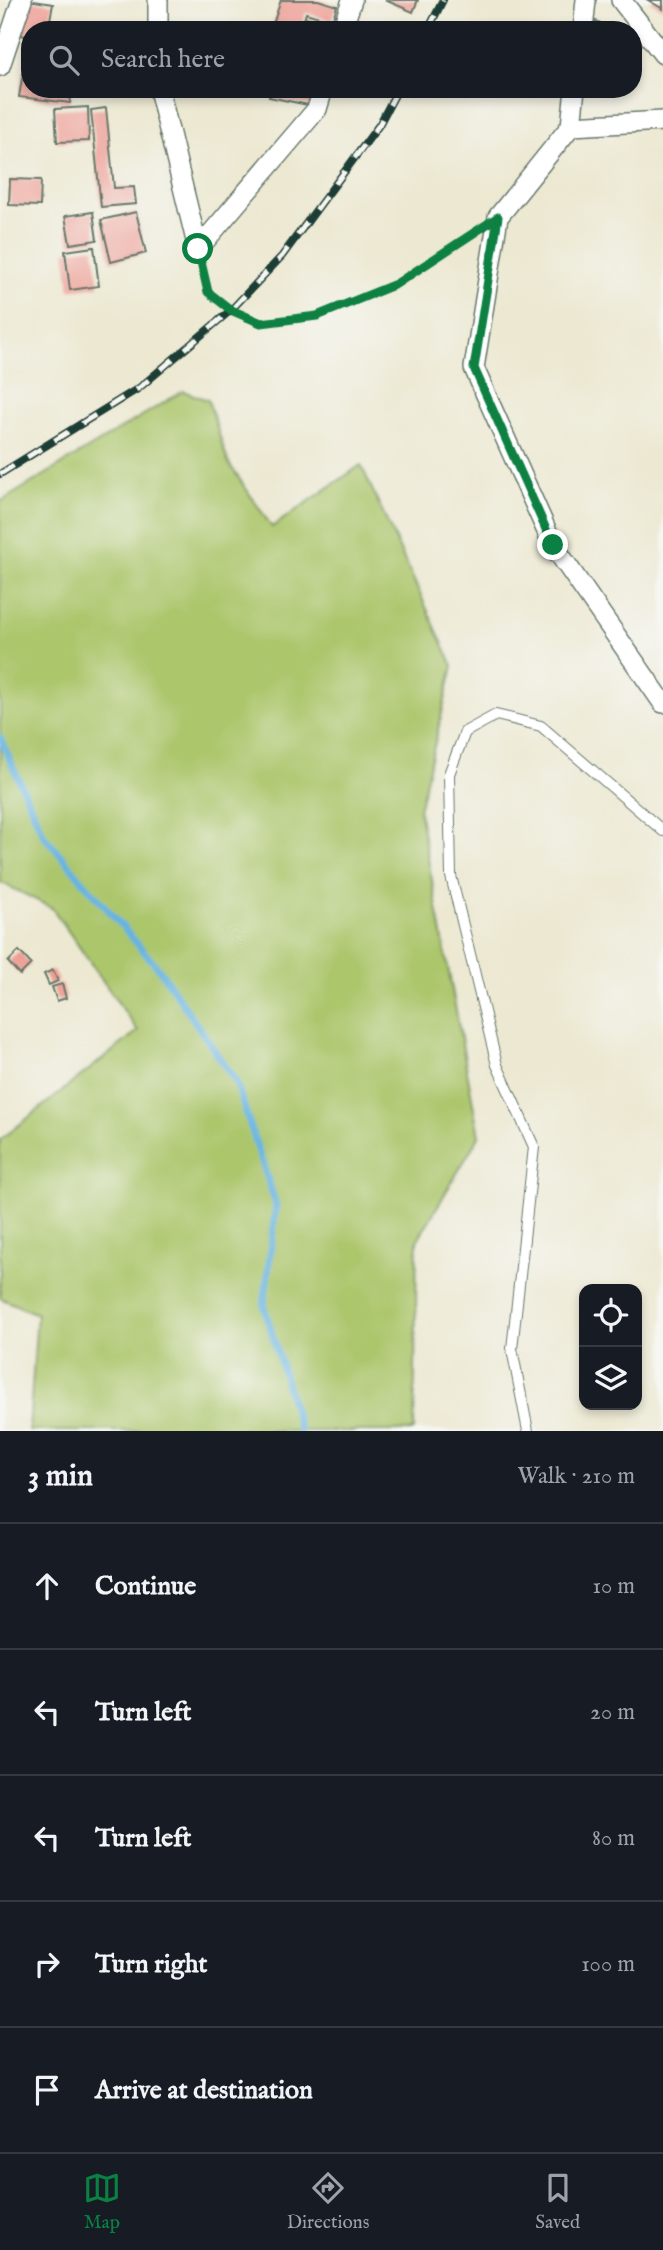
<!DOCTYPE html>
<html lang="en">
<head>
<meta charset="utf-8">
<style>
	:root { --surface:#171b24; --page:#242831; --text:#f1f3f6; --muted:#9ea1a6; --line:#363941; --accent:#0b8043 }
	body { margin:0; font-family:"IM FELL English",serif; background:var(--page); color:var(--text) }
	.controls { position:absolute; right:21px; bottom:21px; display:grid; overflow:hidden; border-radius:14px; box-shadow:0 4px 10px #0003 }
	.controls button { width:63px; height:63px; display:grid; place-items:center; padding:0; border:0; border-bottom:2px solid var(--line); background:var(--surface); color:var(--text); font:35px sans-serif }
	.stop { position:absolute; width:21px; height:21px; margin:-16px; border:5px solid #0b8043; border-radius:50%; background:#fff }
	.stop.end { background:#0b8043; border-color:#fff; box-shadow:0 2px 7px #0008 }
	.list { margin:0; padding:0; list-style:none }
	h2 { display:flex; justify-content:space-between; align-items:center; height:91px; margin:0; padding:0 28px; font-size:30px }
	h2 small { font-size:23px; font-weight:400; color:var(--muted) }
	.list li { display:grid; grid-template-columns:46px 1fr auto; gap:21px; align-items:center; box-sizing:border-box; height:126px; padding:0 28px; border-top:2px solid var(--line) }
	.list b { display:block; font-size:26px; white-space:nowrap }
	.list em { font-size:23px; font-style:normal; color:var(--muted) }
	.icon { flex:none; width:38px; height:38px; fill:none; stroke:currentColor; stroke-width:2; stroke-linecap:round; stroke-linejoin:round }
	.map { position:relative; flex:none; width:663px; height:1431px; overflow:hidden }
	.search { position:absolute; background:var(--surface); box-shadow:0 4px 10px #0003; left:21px; right:21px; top:21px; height:77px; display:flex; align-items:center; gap:18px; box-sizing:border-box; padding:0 24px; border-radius:28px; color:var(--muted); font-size:26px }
	.sheet { height:721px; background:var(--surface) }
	nav { display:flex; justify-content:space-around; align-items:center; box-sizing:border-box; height:98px; border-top:2px solid var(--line); background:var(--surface); font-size:19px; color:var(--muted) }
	nav a { display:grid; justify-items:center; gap:4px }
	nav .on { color:var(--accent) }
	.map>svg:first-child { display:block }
</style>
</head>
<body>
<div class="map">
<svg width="663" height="1431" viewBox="0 0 663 1431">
	<rect width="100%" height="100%" fill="#f6f6f2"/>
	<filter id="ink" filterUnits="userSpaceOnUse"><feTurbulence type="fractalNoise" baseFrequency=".0143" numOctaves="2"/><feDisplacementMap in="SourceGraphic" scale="14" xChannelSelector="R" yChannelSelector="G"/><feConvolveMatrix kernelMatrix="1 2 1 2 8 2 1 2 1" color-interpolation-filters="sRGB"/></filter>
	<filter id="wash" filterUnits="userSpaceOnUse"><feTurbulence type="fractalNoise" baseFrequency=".00686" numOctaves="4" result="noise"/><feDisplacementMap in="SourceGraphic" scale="28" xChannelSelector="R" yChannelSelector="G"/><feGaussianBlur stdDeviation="1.57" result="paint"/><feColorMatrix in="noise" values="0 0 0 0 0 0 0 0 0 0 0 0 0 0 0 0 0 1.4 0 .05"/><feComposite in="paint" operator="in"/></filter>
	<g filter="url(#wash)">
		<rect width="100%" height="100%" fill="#ece8d1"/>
		<path fill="#acc66c" stroke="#668250" stroke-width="2" d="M 183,391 L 208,400 L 228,462 L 272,527 L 361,465 L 453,666 L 419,810 L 479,1136 L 417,1241 L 414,1431 L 29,1431 L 37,1314 L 0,1298 L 0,1140 L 138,1031 L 52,908 L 0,882 L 0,502 Z"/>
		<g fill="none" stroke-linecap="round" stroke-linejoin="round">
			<path stroke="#66b4e0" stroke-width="7" d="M 0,738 L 44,836 L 159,969 L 236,1082 L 276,1205 L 264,1306 L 300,1431"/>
		</g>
		<g id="blocks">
			<g fill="#ed9c93">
				<path d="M 28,0 L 53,4 L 48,30 L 30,30 L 30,37 L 21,35 Z"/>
				<path d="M 281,0 L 318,0 L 337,6 L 332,21 L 306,13 L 301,30 L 291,30 L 273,24 Z"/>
				<path d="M 385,0 L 418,0 L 413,12 Z"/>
				<path d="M 648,0 L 663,0 L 663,9 Z"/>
				<path d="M 307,18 L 323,22 L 322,30 L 304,30 Z"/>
				<path d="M 596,21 L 608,27 L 606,30 L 591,30 Z"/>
				<path d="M 23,73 L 30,74 L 30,89 L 72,89 L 70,103 L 19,97 Z"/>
				<path d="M 271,89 L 316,89 L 313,106 L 269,97 Z"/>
				<path d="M 88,107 L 89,141 L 57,142 L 55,109 Z"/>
				<path d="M 106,108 L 114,188 L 134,187 L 136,204 L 101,207 L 91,110 Z"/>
				<path d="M 10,179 L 41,180 L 40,206 L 9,205 Z"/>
				<path d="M 93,212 L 97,240 L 70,244 L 65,216 Z"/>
				<path d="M 136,212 L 146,253 L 111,262 L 101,220 Z"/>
				<path d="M 94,247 L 99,286 L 70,290 L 65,251 Z"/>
				<path d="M 19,951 L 31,964 L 20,975 L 8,962 Z"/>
				<path d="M 53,970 L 58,981 L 49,985 L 44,974 Z"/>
				<path d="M 62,984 L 66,998 L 57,1001 L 52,987 Z"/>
			</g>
		</g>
	</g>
	<g filter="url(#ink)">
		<use href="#blocks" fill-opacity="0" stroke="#67796b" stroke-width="2"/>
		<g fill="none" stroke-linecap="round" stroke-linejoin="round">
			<g stroke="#67796b" stroke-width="12">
				<path id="service" d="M 528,1431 L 512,1349 L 534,1147 L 497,1065 L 451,876 L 449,774 L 465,732 L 496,715 L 541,726 L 663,831"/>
			</g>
			<g stroke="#67796b" stroke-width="22">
				<g id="minor">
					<path d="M 621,0 L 663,54"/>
					<path d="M 158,30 L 158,0"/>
					<path d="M 342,30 L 352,0"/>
					<path d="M 583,30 L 586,0"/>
					<path d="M 0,66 L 22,0"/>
					<path d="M 159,89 L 198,249"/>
					<path d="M 575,89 L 571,126 L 498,217 L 474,368 L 553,545 L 663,703"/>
					<path d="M 571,126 L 663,121"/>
					<path d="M 198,249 L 317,109 L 323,89"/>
				</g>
			</g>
			<path stroke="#67796b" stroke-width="4.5" stroke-dasharray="5 5" stroke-linecap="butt" d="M 202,266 L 208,292 L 231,310 L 261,322 L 317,316 L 396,284 L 474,233"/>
			<use href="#service" stroke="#fff" stroke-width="10"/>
			<use href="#minor" stroke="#fff" stroke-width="19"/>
			<g stroke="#1f3d34" stroke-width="8">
				<g id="rail">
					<path d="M 428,30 L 443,0"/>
					<path d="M 0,474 L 139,388 L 231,310 L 282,256 L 379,125 L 398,89"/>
				</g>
			</g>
			<use href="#rail" stroke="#f6f6f2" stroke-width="5" stroke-dasharray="16" stroke-linecap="butt"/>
		</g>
	</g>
	<g fill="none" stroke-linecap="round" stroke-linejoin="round" filter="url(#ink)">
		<path stroke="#0b8043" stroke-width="9" d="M 198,249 L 208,292 L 231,310 L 261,323 L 317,316 L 396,284 L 498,217 L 474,368 L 553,545"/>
	</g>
</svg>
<div class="controls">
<button><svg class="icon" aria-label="locate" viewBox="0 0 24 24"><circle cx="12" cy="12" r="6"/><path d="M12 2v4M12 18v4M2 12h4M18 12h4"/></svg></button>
<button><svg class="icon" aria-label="layers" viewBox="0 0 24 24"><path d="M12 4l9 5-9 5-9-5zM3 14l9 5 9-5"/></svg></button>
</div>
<div class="stop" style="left:198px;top:249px"></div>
<div class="stop end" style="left:553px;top:545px"></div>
<div class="search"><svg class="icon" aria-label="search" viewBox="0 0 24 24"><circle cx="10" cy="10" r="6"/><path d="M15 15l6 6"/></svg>Search here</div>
</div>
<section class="sheet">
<h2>3 min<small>Walk · 210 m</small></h2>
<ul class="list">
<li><svg class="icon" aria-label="ahead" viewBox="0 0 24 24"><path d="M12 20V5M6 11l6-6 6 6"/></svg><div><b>Continue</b></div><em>10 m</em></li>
<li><svg class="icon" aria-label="left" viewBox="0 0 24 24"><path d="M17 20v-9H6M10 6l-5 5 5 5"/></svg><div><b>Turn left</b></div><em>20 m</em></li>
<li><svg class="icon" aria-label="left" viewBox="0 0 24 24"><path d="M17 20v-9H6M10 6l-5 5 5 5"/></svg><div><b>Turn left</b></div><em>80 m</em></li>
<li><svg class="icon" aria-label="right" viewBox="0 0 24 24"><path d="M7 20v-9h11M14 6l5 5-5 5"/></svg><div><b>Turn right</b></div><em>100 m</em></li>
<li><svg class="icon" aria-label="arrive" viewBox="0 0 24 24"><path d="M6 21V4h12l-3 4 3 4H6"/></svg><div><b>Arrive at destination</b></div></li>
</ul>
</section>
<nav>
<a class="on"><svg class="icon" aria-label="map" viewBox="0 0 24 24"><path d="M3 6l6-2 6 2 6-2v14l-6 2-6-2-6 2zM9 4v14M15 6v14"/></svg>Map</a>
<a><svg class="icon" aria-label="directions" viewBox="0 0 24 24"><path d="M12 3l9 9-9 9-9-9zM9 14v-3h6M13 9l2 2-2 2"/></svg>Directions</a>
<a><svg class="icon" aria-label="saved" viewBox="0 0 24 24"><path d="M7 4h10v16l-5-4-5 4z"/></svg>Saved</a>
</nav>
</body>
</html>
